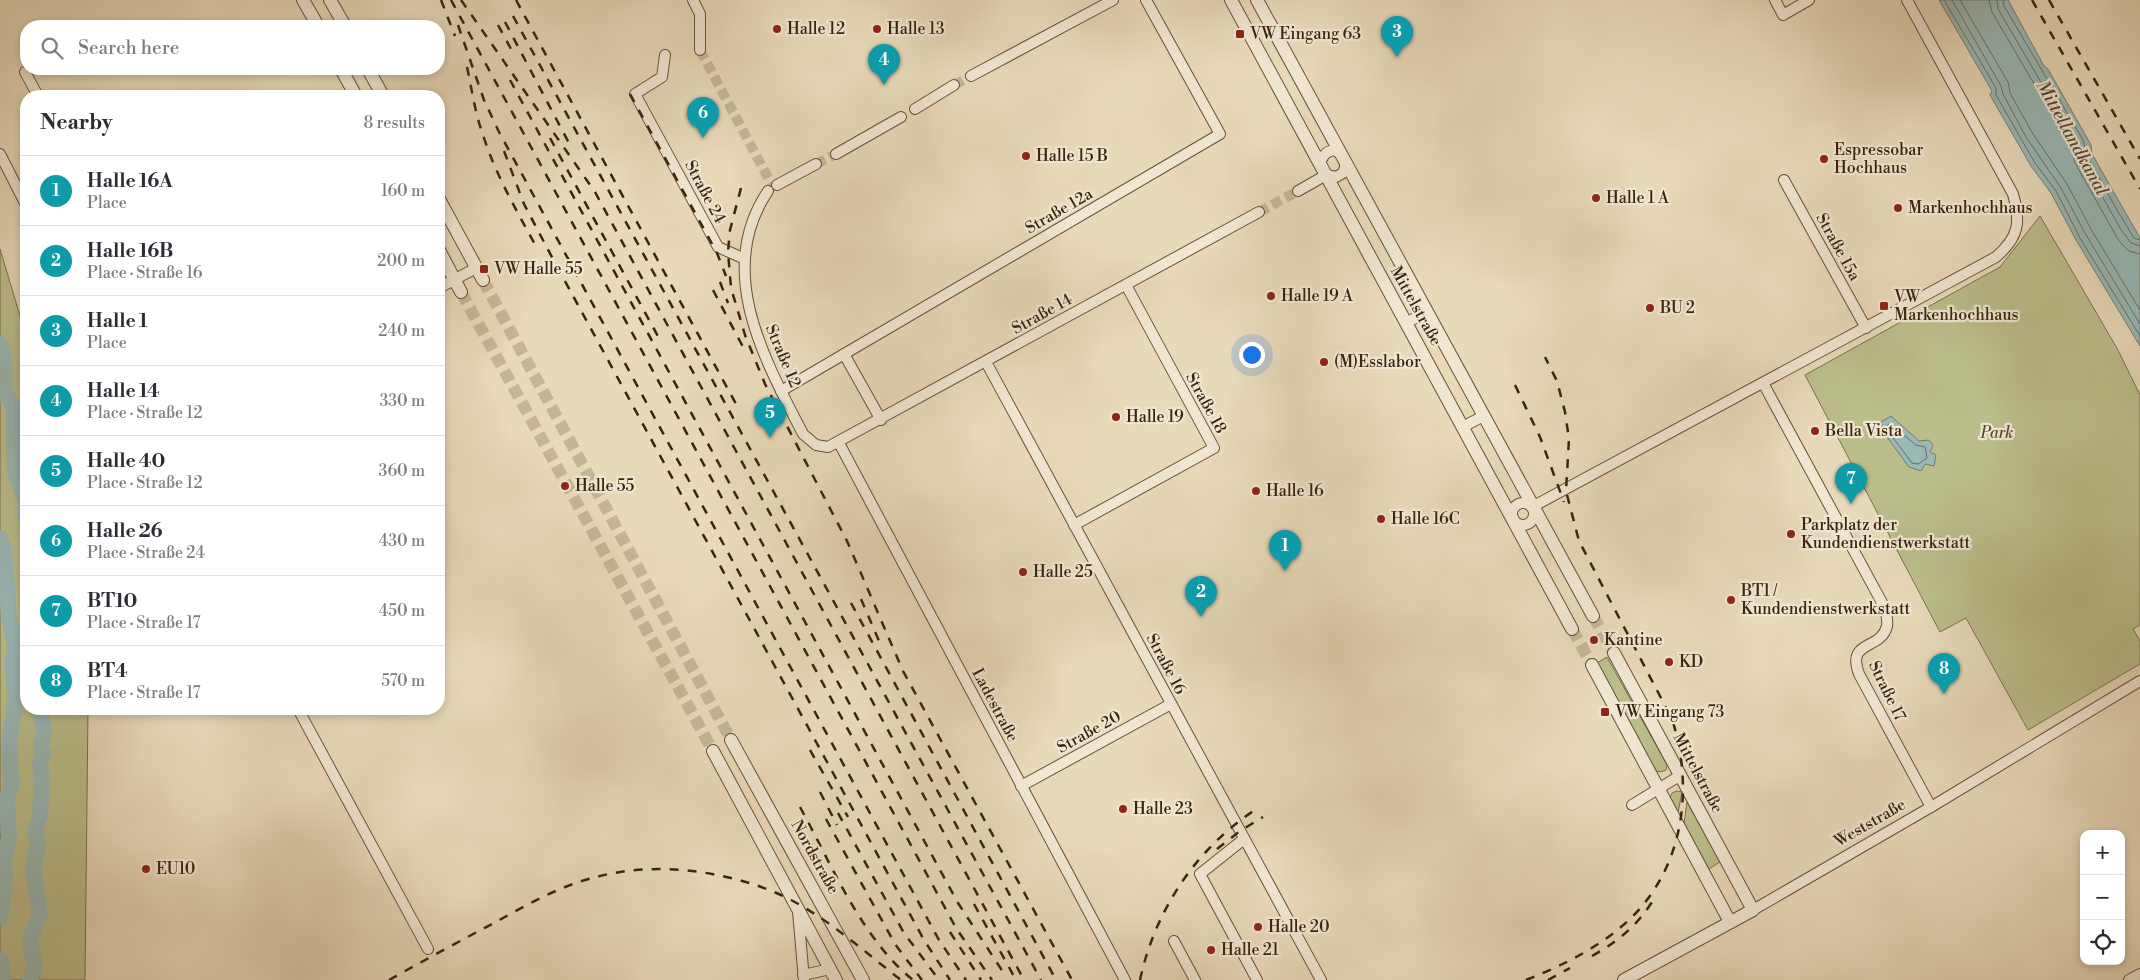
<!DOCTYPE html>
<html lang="en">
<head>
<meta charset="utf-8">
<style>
	:root { --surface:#fff; --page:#f2f2f3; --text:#2b2b33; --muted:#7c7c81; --line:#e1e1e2; --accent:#ea580c }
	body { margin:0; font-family:"Libre Bodoni",serif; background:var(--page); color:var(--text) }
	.controls { position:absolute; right:15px; bottom:15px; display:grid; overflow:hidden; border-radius:10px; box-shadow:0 2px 8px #0003 }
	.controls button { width:45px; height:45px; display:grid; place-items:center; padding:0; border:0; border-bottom:1px solid var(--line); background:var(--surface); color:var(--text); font:25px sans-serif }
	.you { position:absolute; left:1251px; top:354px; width:18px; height:18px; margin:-12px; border:4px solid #fff; border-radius:50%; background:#1a73e8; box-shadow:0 0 0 8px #1a73e833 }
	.badge { display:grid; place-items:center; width:32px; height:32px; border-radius:50%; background:var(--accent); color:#fff; font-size:16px; font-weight:700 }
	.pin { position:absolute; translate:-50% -41px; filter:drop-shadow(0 1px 2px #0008) }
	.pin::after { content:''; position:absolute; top:26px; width:18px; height:15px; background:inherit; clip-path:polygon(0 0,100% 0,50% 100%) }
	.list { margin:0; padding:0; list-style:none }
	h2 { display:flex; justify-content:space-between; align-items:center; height:65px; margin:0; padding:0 20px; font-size:21px }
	h2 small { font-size:16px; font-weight:400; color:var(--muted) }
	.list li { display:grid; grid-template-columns:32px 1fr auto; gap:15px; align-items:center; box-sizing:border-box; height:70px; padding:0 20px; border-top:1px solid var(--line) }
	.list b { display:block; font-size:19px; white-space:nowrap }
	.list p { margin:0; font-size:16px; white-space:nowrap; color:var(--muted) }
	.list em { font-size:16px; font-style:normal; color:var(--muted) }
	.icon { flex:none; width:28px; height:28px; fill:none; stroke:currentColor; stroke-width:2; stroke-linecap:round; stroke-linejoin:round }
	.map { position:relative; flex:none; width:2140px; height:980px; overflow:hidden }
	.search { position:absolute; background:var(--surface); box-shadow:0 2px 8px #0003; left:20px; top:20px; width:425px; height:55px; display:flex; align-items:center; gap:12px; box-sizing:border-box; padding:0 18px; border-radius:20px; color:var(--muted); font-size:19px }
	.panel { position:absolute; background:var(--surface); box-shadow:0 2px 8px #0003; left:20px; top:90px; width:425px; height:625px; border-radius:20px }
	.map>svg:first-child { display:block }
</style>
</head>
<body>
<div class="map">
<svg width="2140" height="980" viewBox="0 0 2140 980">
	<rect width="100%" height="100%" fill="#e8d9b9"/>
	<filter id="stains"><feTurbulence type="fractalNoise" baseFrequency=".004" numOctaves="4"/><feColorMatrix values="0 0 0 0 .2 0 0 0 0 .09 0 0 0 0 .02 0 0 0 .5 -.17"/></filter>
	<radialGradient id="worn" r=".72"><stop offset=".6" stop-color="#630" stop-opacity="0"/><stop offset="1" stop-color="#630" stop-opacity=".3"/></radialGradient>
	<g fill="#bbbe8b" stroke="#7b704c">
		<path d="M 2040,216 L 2118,350 L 2140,395 L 2140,625 L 2133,629 L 2140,641 L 2140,664 L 2028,730 L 1966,618 L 1940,632 L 1805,375 L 2000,267 Z"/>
		<path d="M 0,249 L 26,336 L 26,709 L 88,709 L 85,980 L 0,980 Z"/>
		<path d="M 1607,657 L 1667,765 L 1666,770 L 1661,772 L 1656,771 L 1597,663 Z"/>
		<path d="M 1677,791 L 1682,792 L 1678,813 L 1670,797 L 1672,793 Z"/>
		<path d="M 1687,802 L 1720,862 L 1709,869 L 1684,824 Z"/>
	</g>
	<g fill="#99b9b7" stroke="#737d73">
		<path d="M 1939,0 L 2008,0 L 2044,66 L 2048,69 L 2091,145 L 2092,154 L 2140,238 L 2140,346 L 2076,240 L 2051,193 L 2031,166 L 1990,95 L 1992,91 Z"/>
		<path d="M 1891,416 L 1919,441 L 1929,440 L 1933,445 L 1930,452 L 1936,455 L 1934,466 L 1925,464 L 1921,471 L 1909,467 L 1884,433 L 1881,422 Z"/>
	</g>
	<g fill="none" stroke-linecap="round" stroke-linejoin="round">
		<g stroke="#6a6e62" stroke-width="1">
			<path d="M 1944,0 L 1996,88 L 1996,95 L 2035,163 L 2056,191 L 2080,238 L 2140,336"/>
			<path d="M 1952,0 L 2001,86 L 2003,94 L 2026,137 L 2061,188 L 2086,235 L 2140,324"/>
			<path d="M 1960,0 L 2008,82 L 2010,93 L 2033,134 L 2067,184 L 2092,231 L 2140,310"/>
			<path d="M 1989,0 L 1992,12 L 2071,147 L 2075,163 L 2119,241 L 2129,251 L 2140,254"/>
			<path d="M 1997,0 L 1998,9 L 2079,147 L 2082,160 L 2120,228 L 2131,243 L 2140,246"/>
			<path d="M 2003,0 L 2004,6 L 2083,140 L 2087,156 L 2117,210 L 2134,238 L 2140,240"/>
			<path d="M 1890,424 L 1916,445 L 1925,447 L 1927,458 L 1918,464 L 1912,463 L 1888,431 L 1887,426 Z"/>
		</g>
		<path stroke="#737d73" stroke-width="2.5" d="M 0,837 L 9,839"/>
		<g stroke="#99b9b7" stroke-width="16">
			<path d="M 0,344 L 4,358 L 5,394 L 11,402 L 14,413 L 15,471 L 26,501"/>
			<path d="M 26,509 L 26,519"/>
			<path d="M 0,538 L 4,549 L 9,616 L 16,651 L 12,663 L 16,697 L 10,737 L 10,770 L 12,783 L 7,799 L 9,839 L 4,859 L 5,879 L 0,918"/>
			<path d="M 0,959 L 4,980"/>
			<path d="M 30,980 L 35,967 L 31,946 L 31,936 L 40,914 L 33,870 L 38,844 L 35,831 L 40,815 L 42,782 L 40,764 L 43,753 L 41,744 L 44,734 L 40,709"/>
		</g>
		<g stroke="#c5b597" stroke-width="10" stroke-dasharray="10 5" stroke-linecap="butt">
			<path d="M 700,50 L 773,187"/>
			<path d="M 954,85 L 971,76"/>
			<path d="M 816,164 L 836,154"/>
			<path d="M 1259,212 L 1298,191"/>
		</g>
		<g stroke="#c5b597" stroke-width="12" stroke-dasharray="12 6" stroke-linecap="butt">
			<path d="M 483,280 L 731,740"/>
			<path d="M 461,292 L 713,751"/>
			<path d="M 1593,616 L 1614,653"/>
			<path d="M 1572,629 L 1592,665"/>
		</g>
		<g stroke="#665039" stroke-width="12">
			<g id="minor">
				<path d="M 693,0 L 700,14 L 700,50"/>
				<path d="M 1775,0 L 1783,15 L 1809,0"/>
				<path d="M 665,55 L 662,77 L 635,94 L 718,247 L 745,259"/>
				<path d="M 25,72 L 38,96"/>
				<path d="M 971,76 L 1113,0"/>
				<path d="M 915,109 L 954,85"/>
				<path d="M 0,154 L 26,205"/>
				<path d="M 836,154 L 901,117"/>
				<path d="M 1320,164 C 1323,155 1325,152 1334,150 L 1340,153"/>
				<path d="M 1784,180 L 1866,328"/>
				<path d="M 777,185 L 816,164"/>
				<path d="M 768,191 C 714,271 765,360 803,434 L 816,445 L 828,447 L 1259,212"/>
				<path d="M 1298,191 L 1326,175 L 1336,177 L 1343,173 L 1346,164"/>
				<path d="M 439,288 L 476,268"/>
				<path d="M 1406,323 L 1426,312"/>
				<path d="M 844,354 L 881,420"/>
				<path d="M 986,362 L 1321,980"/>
				<path d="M 1763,383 L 1886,610 C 1886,615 1888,621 1887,626 C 1881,651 1846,639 1859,674 L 1931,807"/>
				<path d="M 781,391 L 1220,134 L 1146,0"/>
				<path d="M 1463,427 L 1483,416"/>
				<path d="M 839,443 L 1125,980"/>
				<circle cx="1523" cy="514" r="11"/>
				<path d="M 1532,507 L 1996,257 C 2019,237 2021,222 2013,194 L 1907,0"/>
				<path d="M 1074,525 L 1214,448 L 1126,285"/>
				<path d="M 298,709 L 428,949"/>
				<path d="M 1021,786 L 1171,704"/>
				<path d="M 1632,805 L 1681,775"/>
				<path d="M 1244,839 L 1200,874 L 1257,980"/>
				<path d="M 1753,910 L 1931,807 L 2140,681"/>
				<path d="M 798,911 L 804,980"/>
				<path d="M 1174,941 L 1195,980"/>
				<path d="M 803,975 L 830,969"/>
				<path d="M 2129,980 L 2140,974"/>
			</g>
		</g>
		<g stroke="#665039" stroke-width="14">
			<g id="tertiary">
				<path d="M 303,0 L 318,26"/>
				<path d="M 330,0 L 345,26"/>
				<path d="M 1231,0 L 1572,629"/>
				<path d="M 1257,0 L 1593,616"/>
				<path d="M 341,69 L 356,96"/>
				<path d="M 368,69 L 383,96"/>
				<path d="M 439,199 L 483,280"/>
				<path d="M 439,250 L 461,292"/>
				<path d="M 1614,653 L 1753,910 L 1624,980"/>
				<path d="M 1592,665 L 1730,922"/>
				<path d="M 731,740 L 863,980"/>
				<path d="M 713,751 L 836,980"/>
			</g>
		</g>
		<use href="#minor" stroke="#f0e6d2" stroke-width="10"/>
		<use href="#tertiary" stroke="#f0e6d2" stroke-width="12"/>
		<g stroke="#3b230e" stroke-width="2.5" stroke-dasharray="9 9" stroke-linecap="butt">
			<path d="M 441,0 L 455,36"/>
			<path d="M 451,0 L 956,928 L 992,980"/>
			<path d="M 461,0 L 595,192 L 1024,980"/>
			<path d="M 516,0 L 736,404"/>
			<path d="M 2032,0 L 2140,189"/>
			<path d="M 2049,0 L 2140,159"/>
			<path d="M 513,16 L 1041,980"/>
			<path d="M 505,22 L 570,145"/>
			<path d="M 458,25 L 484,100 L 499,132 L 908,883 L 939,940 L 966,980"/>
			<path d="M 498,25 L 511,49"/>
			<path d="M 467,67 C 472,90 475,113 483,135 C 496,176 518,213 538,250"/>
			<path d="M 510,80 L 958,903 L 1003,972"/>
			<path d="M 630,94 L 717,253 L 726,276"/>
			<path d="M 550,138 L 660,340"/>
			<path d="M 504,151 L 524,204 L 554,261 L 924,940 L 950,980"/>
			<path d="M 741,188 L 730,230 L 728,252 L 731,288 L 745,335 L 765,384 L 847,541 L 903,671 L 1072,980"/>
			<path d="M 720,282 L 728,303"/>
			<path d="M 713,290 L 743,347"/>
			<path d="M 1515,385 L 1540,437 L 1564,502"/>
			<path d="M 861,599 L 879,641"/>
			<path d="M 851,603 L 1056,980"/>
			<path d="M 810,750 L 848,817"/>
			<path d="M 820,792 L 837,825"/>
			<path d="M 800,807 C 832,865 861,938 913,980"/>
			<path d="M 838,813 L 904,933 L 939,980"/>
			<path d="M 826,819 L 895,944 L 922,980"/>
			<path d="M 1217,849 L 1240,831 L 1263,817"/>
			<path d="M 974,904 L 1016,980"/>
			<path d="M 950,932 L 981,980"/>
			<path d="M 1592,956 C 1617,942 1636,927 1652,902"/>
			<path d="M 389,980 C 423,961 458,942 492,924 C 525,906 559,886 596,877 C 634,867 674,867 712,874 C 740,879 766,887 791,900 C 831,921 866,953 901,980"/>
			<path d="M 1140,980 C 1155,910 1197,847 1258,808"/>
			<path d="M 1526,980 C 1564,965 1602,946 1631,918 C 1684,866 1694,788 1672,719 L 1579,541 L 1566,491 L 1569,439 L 1565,412 L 1557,381 L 1545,357"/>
			<path d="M 1548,980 L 1570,968"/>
		</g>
	</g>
	<g fill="#8f2418" stroke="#f0e6d2" stroke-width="2">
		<circle cx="777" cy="29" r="5"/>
		<circle cx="877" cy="29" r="5"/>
		<rect x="1235" y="29" width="10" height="10" rx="2.5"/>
		<circle cx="1026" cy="156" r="5"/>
		<circle cx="1824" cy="159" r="5"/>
		<circle cx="1596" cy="198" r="5"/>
		<circle cx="1898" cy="208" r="5"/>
		<rect x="479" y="264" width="10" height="10" rx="2.5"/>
		<circle cx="1271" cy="296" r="5"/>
		<rect x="1879" y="301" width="10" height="10" rx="2.5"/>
		<circle cx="1650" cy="308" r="5"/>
		<circle cx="1324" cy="362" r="5"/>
		<circle cx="1116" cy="417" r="5"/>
		<circle cx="1815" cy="431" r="5"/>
		<circle cx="565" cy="486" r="5"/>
		<circle cx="1256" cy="491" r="5"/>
		<circle cx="1381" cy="519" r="5"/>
		<circle cx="1791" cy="534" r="5"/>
		<circle cx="1023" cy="572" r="5"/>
		<circle cx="1731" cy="600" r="5"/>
		<circle cx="1594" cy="640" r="5"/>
		<circle cx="1669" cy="662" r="5"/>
		<rect x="1600" y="707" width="10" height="10" rx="2.5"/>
		<circle cx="1123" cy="809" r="5"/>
		<circle cx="146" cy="869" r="5"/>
		<circle cx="1258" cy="927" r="5"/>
		<circle cx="1211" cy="950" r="5"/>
	</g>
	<g text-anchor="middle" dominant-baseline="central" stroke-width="4.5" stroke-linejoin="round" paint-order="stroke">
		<g font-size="16" fill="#3b230e" stroke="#f0e6d2" text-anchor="start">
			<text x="787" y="29">Halle 12</text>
			<text x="887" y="29">Halle 13</text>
			<text x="1250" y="34">VW Eingang 63</text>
			<text x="1834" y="150">Espressobar<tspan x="1834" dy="18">Hochhaus</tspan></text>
			<text x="1036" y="156">Halle 15 B</text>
			<text x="1606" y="198">Halle 1 A</text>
			<text x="1908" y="208">Markenhochhaus</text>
			<text x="494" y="269">VW Halle 55</text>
			<text x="1281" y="296">Halle 19 A</text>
			<text x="1894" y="297">VW<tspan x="1894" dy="18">Markenhochhaus</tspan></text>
			<text x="1660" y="308">BU 2</text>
			<text x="1334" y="362">(M)Esslabor</text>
			<text x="1126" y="417">Halle 19</text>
			<text x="1825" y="431">Bella Vista</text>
			<text x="575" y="486">Halle 55</text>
			<text x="1266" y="491">Halle 16</text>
			<text x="1391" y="519">Halle 16C</text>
			<text x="1801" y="525">Parkplatz der<tspan x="1801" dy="18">Kundendienstwerkstatt</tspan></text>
			<text x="1033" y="572">Halle 25</text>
			<text x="1741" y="591">BT1 /<tspan x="1741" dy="18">Kundendienstwerkstatt</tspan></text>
			<text x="1604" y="640">Kantine</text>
			<text x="1679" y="662">KD</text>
			<text x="1615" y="712">VW Eingang 73</text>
			<text x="1133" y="809">Halle 23</text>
			<text x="156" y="869">EU10</text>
			<text x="1268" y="927">Halle 20</text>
			<text x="1221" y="950">Halle 21</text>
		</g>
		<g font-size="16" fill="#3b230e" stroke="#f0e6d2">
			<text transform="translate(705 192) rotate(62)">Straße 24</text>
			<text transform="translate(1059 211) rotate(-30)">Straße 12a</text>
			<text transform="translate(1838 247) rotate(61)">Straße 15a</text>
			<text transform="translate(1416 306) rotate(61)">Mittelstraße</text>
			<text transform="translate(1042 314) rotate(-29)">Straße 14</text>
			<text transform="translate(783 356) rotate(67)">Straße 12</text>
			<text transform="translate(1206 403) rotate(61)">Straße 18</text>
			<text transform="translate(1166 664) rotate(62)">Straße 16</text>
			<text transform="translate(1887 691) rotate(64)">Straße 17</text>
			<text transform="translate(995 705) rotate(62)">Ladestraße</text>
			<text transform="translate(1089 732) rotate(-29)">Straße 20</text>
			<text transform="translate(1698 773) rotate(62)">Mittelstraße</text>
			<text transform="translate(1870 823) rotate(-30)">Weststraße</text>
			<text transform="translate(815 857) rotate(61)">Nordstraße</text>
		</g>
		<g font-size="16" font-style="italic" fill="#5b4a2d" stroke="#f0e6d2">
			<text x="1997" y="433">Park</text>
		</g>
		<g font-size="18" font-style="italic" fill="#524838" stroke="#f0e6d2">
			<text transform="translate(2072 138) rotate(61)">Mittellandkanal</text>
		</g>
	</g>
	<rect width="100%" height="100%" filter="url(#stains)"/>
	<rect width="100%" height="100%" fill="url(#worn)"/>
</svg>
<div class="controls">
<button>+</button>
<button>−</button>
<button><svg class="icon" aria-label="locate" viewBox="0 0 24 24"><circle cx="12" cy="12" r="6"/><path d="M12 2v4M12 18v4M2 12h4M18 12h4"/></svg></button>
</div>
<div class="you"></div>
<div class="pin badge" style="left:1285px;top:571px;background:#0f9aa8">1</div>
<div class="pin badge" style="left:1201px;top:617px;background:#0f9aa8">2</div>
<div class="pin badge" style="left:1397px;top:57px;background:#0f9aa8">3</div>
<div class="pin badge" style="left:884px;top:85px;background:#0f9aa8">4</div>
<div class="pin badge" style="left:770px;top:438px;background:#0f9aa8">5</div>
<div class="pin badge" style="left:703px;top:138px;background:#0f9aa8">6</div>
<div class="pin badge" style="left:1851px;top:504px;background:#0f9aa8">7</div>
<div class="pin badge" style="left:1944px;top:694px;background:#0f9aa8">8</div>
<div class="search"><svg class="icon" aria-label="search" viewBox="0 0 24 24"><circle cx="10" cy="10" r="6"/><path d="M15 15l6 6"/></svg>Search here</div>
<section class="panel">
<h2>Nearby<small>8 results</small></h2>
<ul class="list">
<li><span class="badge" style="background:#0f9aa8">1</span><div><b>Halle 16A</b><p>Place</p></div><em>160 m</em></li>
<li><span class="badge" style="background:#0f9aa8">2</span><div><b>Halle 16B</b><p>Place · Straße 16</p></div><em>200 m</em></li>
<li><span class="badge" style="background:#0f9aa8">3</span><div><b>Halle 1</b><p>Place</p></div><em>240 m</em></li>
<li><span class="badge" style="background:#0f9aa8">4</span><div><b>Halle 14</b><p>Place · Straße 12</p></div><em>330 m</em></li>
<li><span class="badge" style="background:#0f9aa8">5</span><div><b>Halle 40</b><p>Place · Straße 12</p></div><em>360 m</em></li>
<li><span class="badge" style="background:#0f9aa8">6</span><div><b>Halle 26</b><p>Place · Straße 24</p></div><em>430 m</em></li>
<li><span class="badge" style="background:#0f9aa8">7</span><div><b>BT10</b><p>Place · Straße 17</p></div><em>450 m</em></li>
<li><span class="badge" style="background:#0f9aa8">8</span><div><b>BT4</b><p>Place · Straße 17</p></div><em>570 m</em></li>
</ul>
</section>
</div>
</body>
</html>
